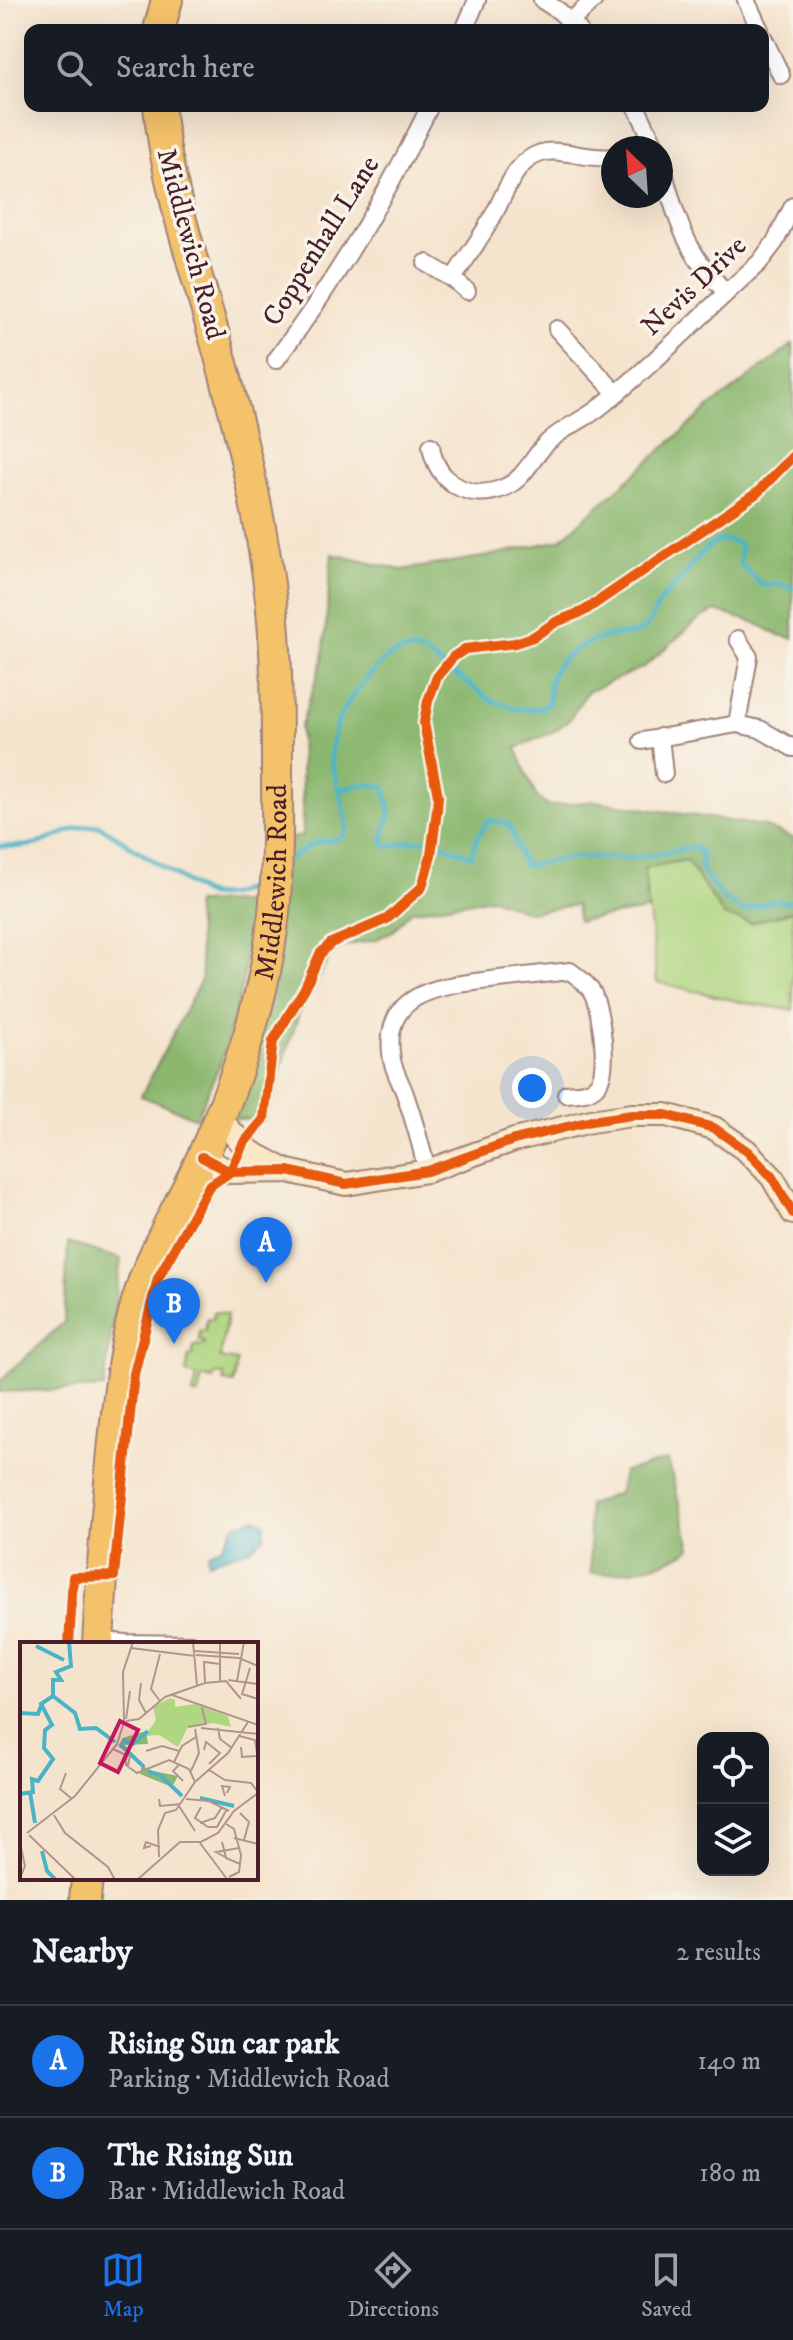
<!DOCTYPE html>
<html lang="en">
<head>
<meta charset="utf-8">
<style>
	:root { --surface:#171b24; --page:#242831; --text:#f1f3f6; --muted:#9ea1a6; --line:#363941; --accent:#1a73e8 }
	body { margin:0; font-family:"IM FELL DW Pica",serif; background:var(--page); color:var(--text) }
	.controls { position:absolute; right:24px; bottom:24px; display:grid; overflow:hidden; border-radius:16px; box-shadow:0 8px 32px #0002 }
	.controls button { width:72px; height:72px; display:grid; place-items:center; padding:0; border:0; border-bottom:2px solid var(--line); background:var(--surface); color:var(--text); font:40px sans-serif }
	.compass { position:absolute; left:601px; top:136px; width:72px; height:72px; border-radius:50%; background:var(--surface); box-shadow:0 8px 32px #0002; rotate:335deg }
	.you { position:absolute; left:532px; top:1088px; width:28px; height:28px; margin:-20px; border:6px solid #fff; border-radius:50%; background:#1a73e8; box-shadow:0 0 0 12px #1a73e833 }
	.badge { display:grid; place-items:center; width:52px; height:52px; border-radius:50%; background:var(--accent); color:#fff; font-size:26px; font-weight:700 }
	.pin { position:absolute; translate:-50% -66px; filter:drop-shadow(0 2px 4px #0008) }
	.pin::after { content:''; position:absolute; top:42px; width:28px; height:24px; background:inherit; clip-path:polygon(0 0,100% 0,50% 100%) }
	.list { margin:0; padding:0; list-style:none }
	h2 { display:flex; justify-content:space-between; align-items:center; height:104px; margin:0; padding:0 32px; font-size:34px }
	h2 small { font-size:26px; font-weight:400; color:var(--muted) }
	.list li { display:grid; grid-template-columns:52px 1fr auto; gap:24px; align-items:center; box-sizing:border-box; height:112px; padding:0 32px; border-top:2px solid var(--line) }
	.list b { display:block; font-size:30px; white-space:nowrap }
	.list p { margin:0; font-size:26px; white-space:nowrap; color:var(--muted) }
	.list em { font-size:26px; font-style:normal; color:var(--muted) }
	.icon { flex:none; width:44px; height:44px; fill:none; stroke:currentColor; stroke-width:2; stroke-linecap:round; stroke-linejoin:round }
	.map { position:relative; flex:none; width:793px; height:1900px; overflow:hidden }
	.search { position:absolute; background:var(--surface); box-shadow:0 8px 32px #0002; left:24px; right:24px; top:24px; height:88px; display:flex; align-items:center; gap:20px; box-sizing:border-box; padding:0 28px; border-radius:16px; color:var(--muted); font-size:30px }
	.sheet { height:328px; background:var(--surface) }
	nav { display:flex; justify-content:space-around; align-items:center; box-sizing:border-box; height:112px; border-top:2px solid var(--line); background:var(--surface); font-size:22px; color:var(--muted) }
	nav a { display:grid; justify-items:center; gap:4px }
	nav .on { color:var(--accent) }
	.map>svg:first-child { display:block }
</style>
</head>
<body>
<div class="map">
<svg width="793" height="1900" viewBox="0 0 793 1900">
	<rect width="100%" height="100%" fill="#f7f3e8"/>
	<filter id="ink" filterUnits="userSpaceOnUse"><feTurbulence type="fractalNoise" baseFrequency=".0125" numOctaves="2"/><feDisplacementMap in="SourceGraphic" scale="16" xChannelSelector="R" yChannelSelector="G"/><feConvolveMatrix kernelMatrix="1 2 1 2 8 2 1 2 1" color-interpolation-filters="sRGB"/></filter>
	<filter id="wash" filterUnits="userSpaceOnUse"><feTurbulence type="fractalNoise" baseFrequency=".006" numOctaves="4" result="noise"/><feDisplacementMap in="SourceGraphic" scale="32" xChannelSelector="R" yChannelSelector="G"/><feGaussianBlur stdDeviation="1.8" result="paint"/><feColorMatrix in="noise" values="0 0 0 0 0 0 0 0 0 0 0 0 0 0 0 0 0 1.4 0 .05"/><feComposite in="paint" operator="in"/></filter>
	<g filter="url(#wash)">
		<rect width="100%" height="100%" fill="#f5e4cd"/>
		<g fill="#afd680" stroke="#7c7a56" stroke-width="2">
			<path d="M 686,860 L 751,923 L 793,911 L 793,1010 L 745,1003 L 657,982 L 644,868 Z"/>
			<path d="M 214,1312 L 227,1314 L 220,1358 L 237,1361 L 234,1383 L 224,1381 L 224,1375 L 214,1374 L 213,1379 L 202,1377 L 198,1395 L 193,1395 L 197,1376 L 186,1373 L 189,1356 L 192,1356 L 194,1345 L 203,1346 L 204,1342 L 199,1341 L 200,1330 L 205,1331 L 207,1318 L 213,1319 Z"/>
		</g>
		<g fill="#8bb76e" stroke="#6a6b4c" stroke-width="2">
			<path d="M 793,344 L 793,638 L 778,635 L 756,623 L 716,611 L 700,618 L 644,667 L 587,692 L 569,720 L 553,732 L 516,748 L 536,796 L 549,806 L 594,801 L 763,826 L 793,838 L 793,911 L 751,923 L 724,916 L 686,860 L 644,868 L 648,910 L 578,921 L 576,905 L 529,912 L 492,898 L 411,911 L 393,931 L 375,940 L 340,947 L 330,957 L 300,1011 L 264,1119 L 219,1119 L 277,841 L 303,836 L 300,728 L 323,659 L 332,554 L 402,570 L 488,556 L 560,540 L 710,407 Z"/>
			<path d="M 251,902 L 243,981 L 221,1062 L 196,1118 L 141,1096 L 202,978 L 195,903 Z"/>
			<path d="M 68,1243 L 121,1259 L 104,1388 L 0,1392 L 0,1381 L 64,1322 Z"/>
			<path d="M 668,1460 L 691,1548 C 670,1565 617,1575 591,1573 L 588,1505 L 619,1493 L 623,1472 Z"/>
		</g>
		<path fill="#49b4c6" stroke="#4a6a78" stroke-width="2" d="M 254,1518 L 265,1523 L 265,1536 L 250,1549 L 208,1562 L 208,1554 L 222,1546 L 235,1525 Z"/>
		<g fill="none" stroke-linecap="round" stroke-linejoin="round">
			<g stroke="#49b4c6" stroke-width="5">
				<path d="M 341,790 C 356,785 369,782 385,787 L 390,812 L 382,841 L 389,847 C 429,834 434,842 471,856 L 479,834 L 489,820 L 508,824 C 516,838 516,853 525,866 L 574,857 L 632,858 L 696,847 L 703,857 L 700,869 L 723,897 L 742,911 L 773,901 L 793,902"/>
				<path d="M 0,846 C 13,847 26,847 39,843 C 60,836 78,824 100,826 L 204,894 C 229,900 245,891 265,877"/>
				<path d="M 286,862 C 296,856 307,845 318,842 C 326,840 341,842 346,832 C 349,825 345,815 344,808 C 341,792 331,769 331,754 C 332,720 351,696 372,672 C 388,655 401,645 425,653 L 491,700 L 516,709 L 541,709 L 549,702 C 549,694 548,685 551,677 C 558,656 588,640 609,636 C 621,633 632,638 644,629 C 651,623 654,612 659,603 C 666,593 676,586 684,576 C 696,559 715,527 741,546 L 740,564 L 763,586 L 776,584 L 793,588"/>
			</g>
		</g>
	</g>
	<g filter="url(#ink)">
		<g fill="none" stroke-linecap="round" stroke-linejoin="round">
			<g stroke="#a0827c" stroke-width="20">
				<g id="street">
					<path d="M 542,0 L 559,11 L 579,30"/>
					<path d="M 746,0 L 760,30"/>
					<path d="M 571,21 L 594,0"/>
					<path d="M 464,30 L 477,0"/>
					<path d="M 763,37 L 781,75"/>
					<path d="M 636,106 L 656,148"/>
					<path d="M 635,148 L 652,139"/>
					<path d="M 661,162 C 670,195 678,229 697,258 C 705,270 716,281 726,293"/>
					<path d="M 426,263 L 453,279 L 467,291"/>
					<path d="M 453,279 C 466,258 481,238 493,216 C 506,193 515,157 546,152 C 565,149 588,160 613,157"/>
					<path d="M 557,329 L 616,393"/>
					<path d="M 276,360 C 335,281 387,195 430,106"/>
					<path d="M 431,446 C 436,482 469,502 503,488 C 526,479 532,456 549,441 C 564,427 584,420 600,407 C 656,363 706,310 759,263 L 775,242 L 793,206"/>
					<path d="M 737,724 L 749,657 L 738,639"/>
					<path d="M 660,737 L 664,774"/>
					<path d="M 642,741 L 737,724 L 760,729 L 793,748"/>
					<path d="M 427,1171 C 421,1145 414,1120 405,1094 C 401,1083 394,1071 392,1060 C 380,991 441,986 490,980 C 517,977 543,974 570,971 C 578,977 588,984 593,994 C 601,1011 611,1073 596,1086 C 588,1094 576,1093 566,1094"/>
					<path d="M 98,1640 L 125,1643 L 191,1644"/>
				</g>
			</g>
			<g stroke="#a0827c" stroke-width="26">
				<g id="secondary">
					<path d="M 219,1119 L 251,1152 L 283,1169"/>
					<path d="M 202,1157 L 230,1172 L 288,1171 L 346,1184 L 427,1171 L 514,1140 L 591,1121 L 632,1115 L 666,1115 L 714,1128 L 747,1151 L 772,1177 L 793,1213"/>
				</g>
			</g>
			<g stroke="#a0827c" stroke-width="34">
				<g id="highway">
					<path d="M 159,30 L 167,0"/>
					<path id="s1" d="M 98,1644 C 101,1583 106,1523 112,1462 C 118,1402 123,1340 143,1283 C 158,1241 182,1201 201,1160 C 237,1081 268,989 275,902 C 278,857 277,812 277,767 C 277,715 277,661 272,609 C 264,532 245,450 225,375 C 202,286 168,198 159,106"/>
					<path d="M 85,1900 L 87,1878"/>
				</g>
			</g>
			<use href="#street" stroke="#fff" stroke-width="16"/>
			<use href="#secondary" stroke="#fbe7c3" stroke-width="22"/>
			<use href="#highway" stroke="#f4c26a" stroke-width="30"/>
			<g stroke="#f7f3e8" stroke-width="15">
				<g id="cycleway">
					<path d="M 202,1157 L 230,1172 L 288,1171 L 346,1184 L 427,1171 L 514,1140 L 591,1121 L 632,1115 L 666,1115 L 714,1128 L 747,1151 L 772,1177 L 793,1213"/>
					<path d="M 69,1644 L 73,1577 L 114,1576 L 134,1374 L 158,1278 L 209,1186 L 230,1172 L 243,1144 L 264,1119 L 273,1041 L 305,988 L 320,954 L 331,943 L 387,919 L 422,887 L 431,855 L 437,810 L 438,796 L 424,723 L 428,701 L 437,677 L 453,657 L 465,649 L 515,643 L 533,637 L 556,622 L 584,611 L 757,493 L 793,456"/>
				</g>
			</g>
			<use href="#cycleway" stroke="#e8590c" stroke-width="10"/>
		</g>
	</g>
	<g text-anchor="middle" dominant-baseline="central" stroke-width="7" stroke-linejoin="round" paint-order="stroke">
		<g font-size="28" fill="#4a1f2b" stroke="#f7f3e8">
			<text transform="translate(321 241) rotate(-58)">Coppenhall Lane</text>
			<text transform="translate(191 244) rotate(75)">Middlewich Road</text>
			<text transform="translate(694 286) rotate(-43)">Nevis Drive</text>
			<text stroke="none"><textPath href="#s1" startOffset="790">Middlewich Road</textPath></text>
		</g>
	</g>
	<g transform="translate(20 1642)">
		<rect width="238" height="238" fill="#f5e4cd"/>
		<path d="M 150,56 L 155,58 L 155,65 L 175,62 L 208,74 L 211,85 L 193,81 L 168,85 L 158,105 L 139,93 L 125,94 L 136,78 L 133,65 Z" fill="#afd680"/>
		<path d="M 126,89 L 128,102 L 104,103 L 128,128 L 158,134 L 152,145 L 120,132 L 122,123 L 98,104 L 103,96 Z" fill="#8bb76e"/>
		<path fill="none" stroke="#49b4c6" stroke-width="4" d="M 16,4 L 44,18M 33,54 L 55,71 L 60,87 L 76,86 L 95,100M 0,71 L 18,72 L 21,64M 102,98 L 113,102 L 128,89M 100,102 L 124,125M 128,129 L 141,134 L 162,154M 10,150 L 15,181M 0,152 L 13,150 L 12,137 L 18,139 L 33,117 L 24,106 L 25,88 L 32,83 L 21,62 L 33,54 L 33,38 L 41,38 L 36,30 L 51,24 L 49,0M 180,156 L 214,164M 22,209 L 27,229 L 36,238"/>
		<path fill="none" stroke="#b1958c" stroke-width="2" d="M 173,0 L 177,43M 200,0 L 200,39M 111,6 L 175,14M 175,9 L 219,12M 140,12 L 131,47 L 140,59M 176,13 L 219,16 L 238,24M 230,26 L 222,52 L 238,57M 208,38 L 238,42M 217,39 L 224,0M 121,41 L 119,58 L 126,71M 185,41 L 184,20 L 200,22M 152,53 L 238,83M 106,77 L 110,49M 106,79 L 119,77 L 145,55 L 185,41 L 206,39 L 221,57M 168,85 L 186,82 L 182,65M 181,86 L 238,92M 198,86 L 200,97 L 212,106M 219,94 L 235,98 L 238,118M 221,105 L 222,115 L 237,114M 93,107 L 104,112 L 106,123 L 117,131 L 149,118 L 169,127 L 175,140M 184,108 L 186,100 L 200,111 L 189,122M 126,109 L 142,104 L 159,109M 107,113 L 110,114 L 108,124 L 106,120 ZM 154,120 L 162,104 L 176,95M 160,122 L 153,129 L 163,139M 189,128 L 205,138 L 231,141 L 238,150M 171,129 L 179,111 L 175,87M 46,131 L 40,147 L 51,156M 205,154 L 202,144 L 210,145 L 207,151M 139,157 L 140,164 L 161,162M 166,157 L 189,159 L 209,169M 159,164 L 175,189M 181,165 L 175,176 L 188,185 L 197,185 L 207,167M 220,171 L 229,180 L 224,198M 34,173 L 45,191 L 88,225 L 95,238M 180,181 L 195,176 L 202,165M 206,182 L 214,187 L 221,213 L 219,230 L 209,235M 7,191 L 55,154 L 97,102 L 104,80 L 103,30 L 113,0M 9,193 L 56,238M 214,196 L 238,202M 202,200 L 206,216 L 220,222M 0,201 L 5,224 L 0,236M 180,201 L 207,237M 131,204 L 124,206 L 126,200 L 140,205M 139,215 L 138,188 L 145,171 L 156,168 L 175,140 L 208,111 L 228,80M 205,215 L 196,210 L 219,206M 117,238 L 160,200 L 181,200 L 198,191 L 214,169 L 238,151"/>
		<path fill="#c2185b" fill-opacity="0.15" stroke="#c2185b" stroke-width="4" d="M 100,79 L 118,88 L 98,130 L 80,121 Z"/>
		<rect width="238" height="238" fill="none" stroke="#4a1f2b" stroke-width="4"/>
	</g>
</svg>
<div class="controls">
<button><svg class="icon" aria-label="locate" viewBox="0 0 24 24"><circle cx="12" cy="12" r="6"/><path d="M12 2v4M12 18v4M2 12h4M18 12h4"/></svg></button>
<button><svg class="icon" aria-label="layers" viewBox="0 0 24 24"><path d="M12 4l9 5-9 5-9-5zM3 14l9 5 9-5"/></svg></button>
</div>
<svg class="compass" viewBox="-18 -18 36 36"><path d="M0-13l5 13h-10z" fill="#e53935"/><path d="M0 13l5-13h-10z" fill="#9ea1a6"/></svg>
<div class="you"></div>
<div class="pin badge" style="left:266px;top:1283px">A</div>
<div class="pin badge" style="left:174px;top:1344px">B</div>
<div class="search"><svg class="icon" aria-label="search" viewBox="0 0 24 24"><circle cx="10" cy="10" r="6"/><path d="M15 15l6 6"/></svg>Search here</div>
</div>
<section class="sheet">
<h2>Nearby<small>2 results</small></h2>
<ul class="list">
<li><span class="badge">A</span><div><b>Rising Sun car park</b><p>Parking · Middlewich Road</p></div><em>140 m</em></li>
<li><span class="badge">B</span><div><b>The Rising Sun</b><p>Bar · Middlewich Road</p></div><em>180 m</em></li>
</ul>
</section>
<nav>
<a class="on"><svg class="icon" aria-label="map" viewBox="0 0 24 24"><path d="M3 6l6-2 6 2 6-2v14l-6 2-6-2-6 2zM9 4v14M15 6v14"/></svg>Map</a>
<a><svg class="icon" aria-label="directions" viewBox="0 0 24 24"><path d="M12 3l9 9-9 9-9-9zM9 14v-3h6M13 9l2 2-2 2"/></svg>Directions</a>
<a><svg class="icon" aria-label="saved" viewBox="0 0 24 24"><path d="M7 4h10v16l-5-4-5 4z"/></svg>Saved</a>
</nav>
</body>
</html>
